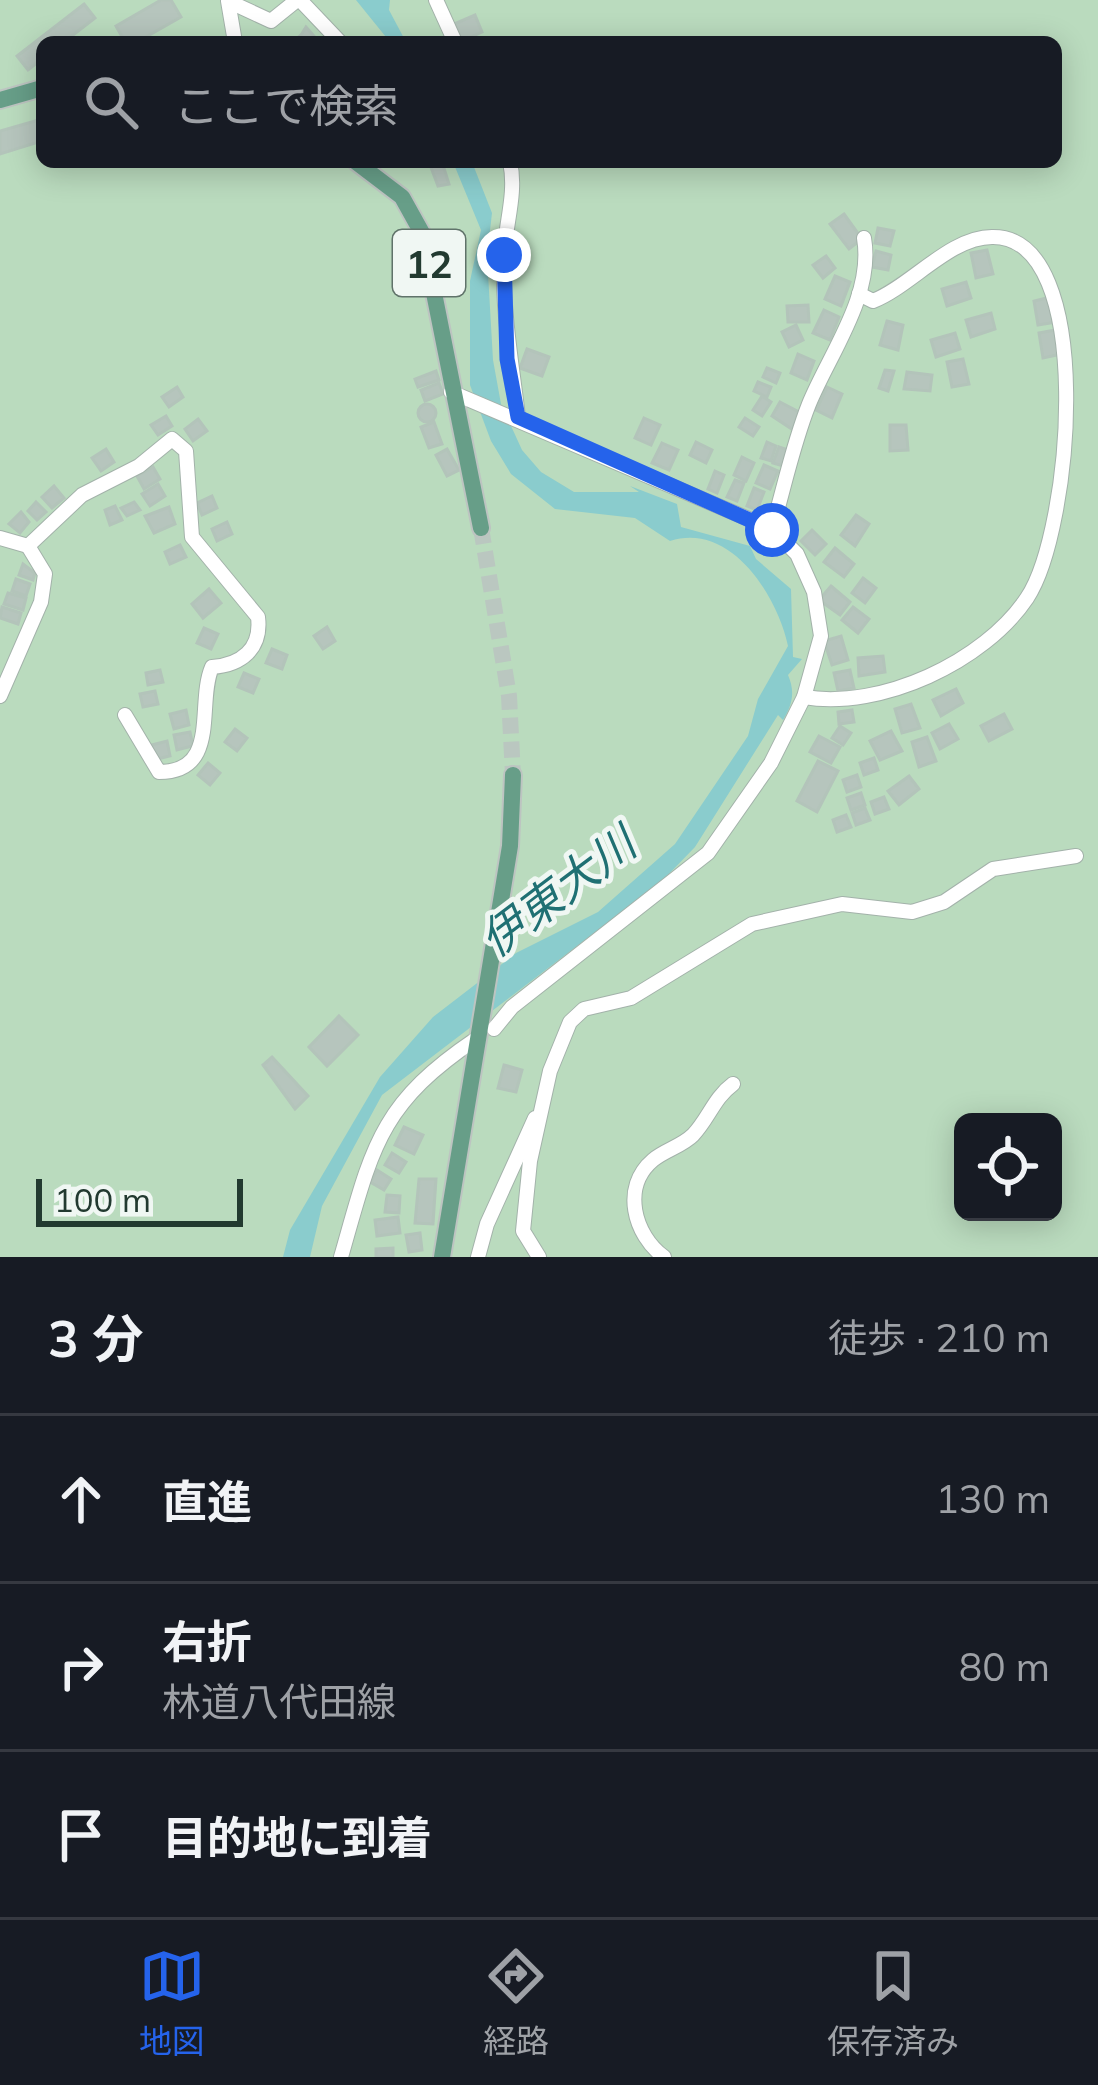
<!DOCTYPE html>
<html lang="ja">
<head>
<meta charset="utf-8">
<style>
	:root { --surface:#171b24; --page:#242831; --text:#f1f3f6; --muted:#9ea1a6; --line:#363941; --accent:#2563eb }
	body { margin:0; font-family:Mulish,"Noto Sans JP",sans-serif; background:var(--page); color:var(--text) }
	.controls { position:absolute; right:36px; bottom:36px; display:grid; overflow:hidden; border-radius:18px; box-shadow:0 6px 30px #0003 }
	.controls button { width:108px; height:108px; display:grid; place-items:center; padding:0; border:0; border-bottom:3px solid var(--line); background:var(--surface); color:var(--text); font:60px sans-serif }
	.scale { position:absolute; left:36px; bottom:30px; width:207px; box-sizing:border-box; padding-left:12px; border:6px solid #223a30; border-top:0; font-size:33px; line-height:42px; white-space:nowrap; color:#223a30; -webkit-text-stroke:9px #f0f7f3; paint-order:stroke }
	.stop { position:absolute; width:36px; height:36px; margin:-27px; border:9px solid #2563eb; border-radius:50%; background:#fff }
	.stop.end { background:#2563eb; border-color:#fff; box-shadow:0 3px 12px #0008 }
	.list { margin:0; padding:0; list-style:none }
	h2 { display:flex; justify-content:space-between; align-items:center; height:156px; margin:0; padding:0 48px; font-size:51px }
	h2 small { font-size:39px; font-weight:400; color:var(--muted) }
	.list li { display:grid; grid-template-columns:78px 1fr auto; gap:36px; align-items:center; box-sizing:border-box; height:168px; padding:0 48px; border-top:3px solid var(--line) }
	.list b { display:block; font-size:45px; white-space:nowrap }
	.list p { margin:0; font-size:39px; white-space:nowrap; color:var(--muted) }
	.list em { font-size:39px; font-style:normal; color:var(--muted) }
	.icon { flex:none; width:66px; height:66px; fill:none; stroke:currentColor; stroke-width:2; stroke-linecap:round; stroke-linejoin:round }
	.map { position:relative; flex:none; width:1098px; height:1257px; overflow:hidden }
	.search { position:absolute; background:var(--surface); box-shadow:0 6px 30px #0003; left:36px; right:36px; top:36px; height:132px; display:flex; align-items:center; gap:30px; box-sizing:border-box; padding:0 42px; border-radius:18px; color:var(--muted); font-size:45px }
	.sheet { height:660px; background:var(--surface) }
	nav { display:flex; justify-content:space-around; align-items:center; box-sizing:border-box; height:168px; border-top:3px solid var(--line); background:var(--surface); font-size:33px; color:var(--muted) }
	nav a { display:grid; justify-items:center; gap:6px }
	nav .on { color:var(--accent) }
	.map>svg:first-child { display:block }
</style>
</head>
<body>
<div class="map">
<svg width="1098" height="1257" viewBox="0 0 1098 1257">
	<rect width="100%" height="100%" fill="#e0eae4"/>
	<path fill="#badbbe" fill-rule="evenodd" d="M 0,0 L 1098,0 L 1098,1257 L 0,1257 ZM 42,42 L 1056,42 L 1056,162 L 42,162 ZM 963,1122 L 1053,1122 L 1053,1212 L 963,1212 Z"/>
	<g fill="#8acccd">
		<path d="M 356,0 L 390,0 L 389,10 L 406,42 L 390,42 Z"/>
		<path d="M 453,162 L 472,162 L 492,213 L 487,256 L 493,360 L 501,404 L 522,450 L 541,472 L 574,492 L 639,492 L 630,486 L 677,504 L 681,527 L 750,546 L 756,559 L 791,589 L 793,657 L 802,659 L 788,675 C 795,691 793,704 783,720 L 778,715 L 695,847 L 662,881 L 382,1095 L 322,1206 L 310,1257 L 283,1257 L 290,1230 L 380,1077 L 433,1017 L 516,953 L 598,912 L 675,844 L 748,736 L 758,699 L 788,646 C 778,597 731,521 670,541 L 635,518 L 555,509 L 511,474 L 491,441 L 470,385 L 470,281 L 481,230 Z"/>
	</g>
	<g fill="#b6c5bd" stroke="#b3c4ba" stroke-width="3">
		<path d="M 161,0 L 171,0 L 181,17 L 137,42 L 125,42 L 116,26 Z"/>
		<path d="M 84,4 L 95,18 L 64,42 L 42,42 L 42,59 L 28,70 L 17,56 Z"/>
		<path d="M 475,15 L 482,32 L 462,41 L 454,24 Z"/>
		<path d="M 306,27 L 319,42 L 293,42 L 301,35 Z"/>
		<path d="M 42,119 L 42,141 L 0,154 L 0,131 Z"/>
		<path d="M 442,162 L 449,184 L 438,186 L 429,162 Z"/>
		<path d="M 844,214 L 862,239 L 849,249 L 830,224 Z"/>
		<path d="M 878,228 L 894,231 L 890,246 L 875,243 Z"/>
		<path d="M 987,250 L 993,274 L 976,278 L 971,253 Z"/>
		<path d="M 876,251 L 891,255 L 888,270 L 872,267 Z"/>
		<path d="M 826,256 L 835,268 L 823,278 L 813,265 Z"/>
		<path d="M 835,276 L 850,282 L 841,306 L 825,299 Z"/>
		<path d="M 966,282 L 971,298 L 947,306 L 942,289 Z"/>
		<path d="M 1050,297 L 1056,322 L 1038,325 L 1034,301 Z"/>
		<path d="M 808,305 L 809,322 L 788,322 L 787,306 Z"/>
		<path d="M 824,310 L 839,317 L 830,340 L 813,333 Z"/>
		<path d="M 991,313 L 995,329 L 971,337 L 966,320 Z"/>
		<path d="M 887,321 L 903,325 L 898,350 L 880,345 Z"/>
		<path d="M 796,325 L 803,340 L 789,347 L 782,332 Z"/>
		<path d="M 1055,330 L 1061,354 L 1043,358 L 1039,333 Z"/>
		<path d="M 955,333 L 960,349 L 936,357 L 931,340 Z"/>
		<path d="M 527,349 L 549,357 L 542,376 L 520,368 Z"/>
		<path d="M 798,354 L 814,361 L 807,380 L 791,373 Z"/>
		<path d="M 963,359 L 969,384 L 952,387 L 947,362 Z"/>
		<path d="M 767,368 L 780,373 L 776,383 L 763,377 Z"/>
		<path d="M 885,370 L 894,371 L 888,391 L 879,388 Z"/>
		<path d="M 436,371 L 439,380 L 418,387 L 415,379 Z"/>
		<path d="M 907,372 L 932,375 L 930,391 L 904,389 Z"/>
		<path d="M 758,382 L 771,387 L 767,397 L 754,391 Z"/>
		<path d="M 439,383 L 443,394 L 425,401 L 421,390 Z"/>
		<path d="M 177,387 L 183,397 L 169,407 L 162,397 Z"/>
		<path d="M 827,387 L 842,394 L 832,418 L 816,410 Z"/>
		<path d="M 762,396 L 771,402 L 762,416 L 753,410 Z"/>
		<path d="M 780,402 L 803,414 L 793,430 L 772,416 Z"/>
		<circle cx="427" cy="413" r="9"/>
		<path d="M 166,416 L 172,426 L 158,435 L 151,425 Z"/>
		<path d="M 644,418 L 660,425 L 651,445 L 635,438 Z"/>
		<path d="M 745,418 L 759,427 L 753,436 L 739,427 Z"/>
		<path d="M 198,419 L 207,431 L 193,441 L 185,429 Z"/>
		<path d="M 434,422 L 442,444 L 429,448 L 421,427 Z"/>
		<path d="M 890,425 L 906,425 L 908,450 L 890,451 Z"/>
		<path d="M 696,442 L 712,450 L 706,463 L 690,455 Z"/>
		<path d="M 767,442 L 776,446 L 771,461 L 761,458 Z"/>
		<path d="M 662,443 L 678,450 L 669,470 L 652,463 Z"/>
		<path d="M 779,447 L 788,450 L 783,466 L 773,463 Z"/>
		<path d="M 106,449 L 114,462 L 101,471 L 92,458 Z"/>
		<path d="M 447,449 L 459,470 L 447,476 L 436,455 Z"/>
		<path d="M 742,457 L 754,463 L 746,481 L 734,475 Z"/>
		<path d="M 764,465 L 778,471 L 770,489 L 756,483 Z"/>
		<path d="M 153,467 L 160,479 L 144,489 L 137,476 Z"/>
		<path d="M 715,471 L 724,475 L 717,493 L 708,489 Z"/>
		<path d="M 735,480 L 744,483 L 737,501 L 727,497 Z"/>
		<path d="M 158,484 L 165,496 L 150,506 L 142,494 Z"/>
		<path d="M 54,486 L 64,498 L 52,508 L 42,497 Z"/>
		<path d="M 754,488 L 764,492 L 757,510 L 747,506 Z"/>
		<path d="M 212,496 L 217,508 L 202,515 L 197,503 Z"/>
		<path d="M 36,502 L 46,512 L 37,520 L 28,511 Z"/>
		<path d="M 134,502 L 140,510 L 127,516 L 121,508 Z"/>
		<path d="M 115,506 L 122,520 L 110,525 L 105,510 Z"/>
		<path d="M 169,507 L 175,524 L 154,533 L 145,516 Z"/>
		<path d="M 21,512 L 29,522 L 20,533 L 9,524 Z"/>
		<path d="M 856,515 L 869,524 L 855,546 L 841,535 Z"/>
		<path d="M 227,522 L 232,534 L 217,541 L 212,529 Z"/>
		<path d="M 812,530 L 826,544 L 815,555 L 801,541 Z"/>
		<path d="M 180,545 L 186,557 L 170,564 L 165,552 Z"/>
		<path d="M 835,548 L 854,564 L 844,577 L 824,562 Z"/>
		<path d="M 23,564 L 35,573 L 33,580 L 19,575 Z"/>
		<path d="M 863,578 L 876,588 L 865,603 L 852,593 Z"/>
		<path d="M 16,579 L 30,584 L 26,596 L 12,591 Z"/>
		<path d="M 831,586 L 850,602 L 840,615 L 819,600 Z"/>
		<path d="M 209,589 L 221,603 L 203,618 L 192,604 Z"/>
		<path d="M 8,593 L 26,598 L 23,610 L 4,604 Z"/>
		<path d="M 2,607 L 21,613 L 18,624 L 0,618 Z"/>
		<path d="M 853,607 L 869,619 L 858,633 L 842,620 Z"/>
		<path d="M 327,627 L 335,641 L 323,649 L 314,636 Z"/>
		<path d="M 204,628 L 218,634 L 211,649 L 197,643 Z"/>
		<path d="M 841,636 L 848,660 L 832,665 L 824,641 Z"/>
		<path d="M 272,649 L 287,655 L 282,669 L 266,663 Z"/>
		<path d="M 883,656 L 885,672 L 859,676 L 858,658 Z"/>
		<path d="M 160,670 L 163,682 L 148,685 L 146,673 Z"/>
		<path d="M 850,670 L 854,688 L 838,691 L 834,673 Z"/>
		<path d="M 244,673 L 259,679 L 253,693 L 238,687 Z"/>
		<path d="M 956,689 L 963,703 L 941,716 L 933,700 Z"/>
		<path d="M 155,691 L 158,704 L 143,707 L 140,694 Z"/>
		<path d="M 911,704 L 920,728 L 902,733 L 895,709 Z"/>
		<path d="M 186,710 L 189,725 L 174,729 L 170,714 Z"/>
		<path d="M 852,710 L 854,722 L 839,724 L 838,712 Z"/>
		<path d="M 1004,714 L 1012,729 L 989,741 L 981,726 Z"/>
		<path d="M 949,724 L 958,739 L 940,749 L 932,733 Z"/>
		<path d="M 840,726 L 851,733 L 843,745 L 832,738 Z"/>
		<path d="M 235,729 L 247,738 L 237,751 L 225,742 Z"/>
		<path d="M 891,731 L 902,751 L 880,760 L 870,741 Z"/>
		<path d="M 190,732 L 193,746 L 177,750 L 174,735 Z"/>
		<path d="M 819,736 L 840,747 L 831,763 L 810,752 Z"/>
		<path d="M 927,737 L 936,761 L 919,767 L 912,742 Z"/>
		<path d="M 167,741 L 170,756 L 154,760 L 151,745 Z"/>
		<path d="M 874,758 L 878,770 L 864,775 L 860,763 Z"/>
		<path d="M 818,761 L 838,771 L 817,812 L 797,801 Z"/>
		<path d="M 208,763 L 220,773 L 210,785 L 198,775 Z"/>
		<path d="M 857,775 L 861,787 L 847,792 L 843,780 Z"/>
		<path d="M 909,776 L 919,789 L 899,805 L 888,791 Z"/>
		<path d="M 861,793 L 865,805 L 851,810 L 847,798 Z"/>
		<path d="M 884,797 L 889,809 L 875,814 L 871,802 Z"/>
		<path d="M 865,808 L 870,820 L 856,825 L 852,813 Z"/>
		<path d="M 846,815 L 851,827 L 837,832 L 833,820 Z"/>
		<path d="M 339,1016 L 358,1035 L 327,1066 L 309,1047 Z"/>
		<path d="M 272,1057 L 308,1096 L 295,1109 L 263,1065 Z"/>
		<path d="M 504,1065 L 522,1070 L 516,1092 L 498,1088 Z"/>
		<path d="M 404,1127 L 423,1135 L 414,1154 L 395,1145 Z"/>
		<path d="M 392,1153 L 406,1162 L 399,1173 L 385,1165 Z"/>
		<path d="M 377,1170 L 391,1179 L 384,1190 L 370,1182 Z"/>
		<path d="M 419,1179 L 436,1179 L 433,1224 L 415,1223 Z"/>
		<path d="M 387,1195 L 400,1196 L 399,1213 L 385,1212 Z"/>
		<path d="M 398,1217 L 400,1233 L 377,1236 L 375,1220 Z"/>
		<path d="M 420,1233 L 422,1250 L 409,1252 L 406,1235 Z"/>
		<path d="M 393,1248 L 393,1257 L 376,1257 L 376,1249 Z"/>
	</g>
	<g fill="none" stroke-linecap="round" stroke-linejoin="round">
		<path stroke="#bac7c0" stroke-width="16" stroke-dasharray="16 8" stroke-linecap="butt" d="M 481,528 L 509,696 L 513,775"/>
		<g stroke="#a3b2aa" stroke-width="16">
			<g id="minor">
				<path d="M 300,0 L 340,42"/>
				<path d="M 436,0 L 455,42"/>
				<path d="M 228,1 L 235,42"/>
				<path d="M 230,2 L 271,21 L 297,0"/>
				<path d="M 510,162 C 517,193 505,225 504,256 C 502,311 512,363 518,417"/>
				<path d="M 451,392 L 772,529 L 797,554 L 814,592 L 821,636 L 804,697 L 771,763 L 708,853 L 512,1007 L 494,1029"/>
				<path d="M 772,529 C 784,488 793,444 809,404 C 830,353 874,295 864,238"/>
				<path d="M 0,538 L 28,546"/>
				<path d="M 0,696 L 41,602 L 45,574 L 28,546 L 82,495 L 139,466 L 172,439 L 186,451 L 192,537 L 258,617 C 262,649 241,665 212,667 C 196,704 221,772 159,772 L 125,715"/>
				<path d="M 804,697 C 881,710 984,662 1027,598 C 1072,531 1098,235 992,237 C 950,237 911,286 873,301 L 859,294"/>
				<path d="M 341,1257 C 372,1149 378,1105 476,1039"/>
				<path d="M 478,1257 L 487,1224 L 535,1118"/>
				<path d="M 539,1257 L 523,1231 L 530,1161 L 550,1071 L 570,1022 L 584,1009 L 631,998 L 752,924 L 842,904 L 912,912 L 944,902 L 993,869 L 1076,856"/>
				<path d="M 664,1257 C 634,1235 621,1187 653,1160 C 665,1150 682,1146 693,1135 C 709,1118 714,1098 733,1084"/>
			</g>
		</g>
		<g stroke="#bdc4c1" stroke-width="20">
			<g id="major">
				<path d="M 0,100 L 42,88"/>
				<path d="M 356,162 L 402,197 L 422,233 L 481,528"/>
				<path d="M 442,1257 L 510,846 L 513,775"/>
			</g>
		</g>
		<use href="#minor" stroke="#fff" stroke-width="14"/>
		<use href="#major" stroke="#679e88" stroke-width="16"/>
	</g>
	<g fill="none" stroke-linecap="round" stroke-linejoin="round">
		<path stroke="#2563eb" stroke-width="15" d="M 504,255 L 507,359 L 518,417 L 772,530"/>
	</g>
	<g text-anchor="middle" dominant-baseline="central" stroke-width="10" stroke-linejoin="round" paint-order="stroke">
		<rect fill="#f0f7f3" stroke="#60736a" stroke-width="3" x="393" y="230" width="72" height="66" rx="9"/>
		<g font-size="39" font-weight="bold" fill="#223a30">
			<text x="429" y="263">12</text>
		</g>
		<g font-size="45" font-style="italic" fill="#1f7073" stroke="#f0f7f3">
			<text transform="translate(557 891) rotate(-37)">伊東大川</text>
		</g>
	</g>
</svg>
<div class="controls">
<button><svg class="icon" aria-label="locate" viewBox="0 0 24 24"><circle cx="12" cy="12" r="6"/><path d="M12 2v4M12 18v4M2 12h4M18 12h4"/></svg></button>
</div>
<div class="scale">100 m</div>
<div class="stop" style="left:772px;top:530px"></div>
<div class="stop end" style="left:504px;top:255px"></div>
<div class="search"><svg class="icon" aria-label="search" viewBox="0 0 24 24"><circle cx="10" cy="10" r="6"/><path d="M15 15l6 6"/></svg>ここで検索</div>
</div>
<section class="sheet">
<h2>3 分<small>徒歩 · 210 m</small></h2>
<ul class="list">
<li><svg class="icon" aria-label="ahead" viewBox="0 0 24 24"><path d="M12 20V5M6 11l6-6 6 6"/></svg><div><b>直進</b></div><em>130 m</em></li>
<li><svg class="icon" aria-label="right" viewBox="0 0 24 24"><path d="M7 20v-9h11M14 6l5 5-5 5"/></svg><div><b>右折</b><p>林道八代田線</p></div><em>80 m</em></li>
<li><svg class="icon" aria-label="arrive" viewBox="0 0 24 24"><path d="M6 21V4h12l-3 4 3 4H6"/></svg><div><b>目的地に到着</b></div></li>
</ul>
</section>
<nav>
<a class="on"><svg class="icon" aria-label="map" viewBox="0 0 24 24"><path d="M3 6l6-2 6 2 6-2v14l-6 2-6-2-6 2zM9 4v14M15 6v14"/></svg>地図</a>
<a><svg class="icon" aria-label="directions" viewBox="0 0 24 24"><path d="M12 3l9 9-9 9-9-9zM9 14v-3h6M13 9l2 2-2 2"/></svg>経路</a>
<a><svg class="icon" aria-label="saved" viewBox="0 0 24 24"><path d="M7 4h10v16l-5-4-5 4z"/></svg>保存済み</a>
</nav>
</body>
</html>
